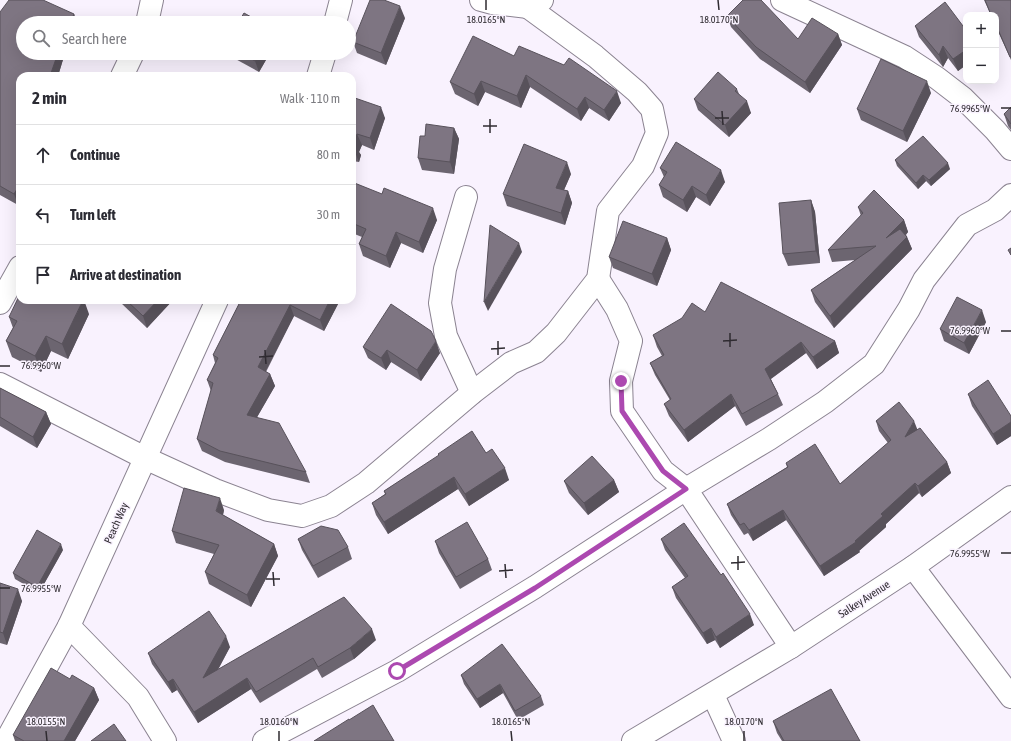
<!DOCTYPE html>
<html lang="en">
<head>
<meta charset="utf-8">
<style>
	:root { --surface:#fff; --page:#f2f2f3; --text:#2b2b33; --muted:#7c7c81; --line:#e1e1e2 }
	body { margin:0; font-family:"Asap Condensed",sans-serif; background:var(--page); color:var(--text) }
	.controls { position:absolute; right:12px; top:12px; display:grid; overflow:hidden; border-radius:8px; box-shadow:0 4px 16px #0002 }
	.controls button { width:36px; height:36px; display:grid; place-items:center; padding:0; border:0; border-bottom:1px solid var(--line); background:var(--surface); color:var(--text); font:20px sans-serif }
	.stop { position:absolute; width:12px; height:12px; margin:-9px; border:3px solid #ac49b0; border-radius:50%; background:#fff }
	.stop.end { background:#ac49b0; border-color:#fff; box-shadow:0 1px 4px #0008 }
	.list { margin:0; padding:0; list-style:none }
	h2 { display:flex; justify-content:space-between; align-items:center; height:52px; margin:0; padding:0 16px; font-size:17px }
	h2 small { font-size:13px; font-weight:400; color:var(--muted) }
	.list li { display:grid; grid-template-columns:26px 1fr auto; gap:12px; align-items:center; box-sizing:border-box; height:60px; padding:0 16px; border-top:1px solid var(--line) }
	.list b { display:block; font-size:15px; white-space:nowrap }
	.list em { font-size:13px; font-style:normal; color:var(--muted) }
	.icon { flex:none; width:22px; height:22px; fill:none; stroke:currentColor; stroke-width:2; stroke-linecap:round; stroke-linejoin:round }
	.map { position:relative; flex:none; width:1011px; height:741px; overflow:hidden }
	.search { position:absolute; background:var(--surface); box-shadow:0 4px 16px #0002; left:16px; top:16px; width:340px; height:44px; display:flex; align-items:center; gap:10px; box-sizing:border-box; padding:0 14px; border-radius:22px; color:var(--muted); font-size:15px }
	.panel { position:absolute; background:var(--surface); box-shadow:0 4px 16px #0002; left:16px; top:72px; width:340px; height:232px; border-radius:12px }
	.map>svg:first-child { display:block }
</style>
</head>
<body>
<div class="map">
<svg width="1011" height="741" viewBox="0 0 1011 741">
	<rect width="100%" height="100%" fill="#f9f2fe"/>
	<g fill="none" stroke-linecap="round" stroke-linejoin="round">
		<g stroke="#8b8391" stroke-width="24">
			<g id="street">
				<path d="M 481,0 L 492,3 L 528,7 L 542,0"/>
				<path d="M 782,0 L 905,57 L 937,78 L 963,98 L 995,130 L 1011,149"/>
				<path d="M 147,23 L 152,0"/>
				<path d="M 335,23 L 341,0"/>
				<path d="M 122,76 L 133,53"/>
				<path d="M 318,76 L 325,53"/>
				<path d="M 466,197 L 445,269 L 440,303 L 446,336 L 472,393"/>
				<path d="M 0,303 L 20,267"/>
				<path d="M 0,384 L 145,458 L 215,490 L 268,510 L 302,516 L 331,506 L 366,483 L 472,393 L 511,363 L 536,352 L 556,333 L 598,279 L 608,211 L 643,166 L 657,133 L 652,109 L 637,92 L 595,56 L 528,7"/>
				<path d="M 913,567 L 1011,697"/>
				<path d="M 69,626 L 138,697 L 165,741"/>
				<path d="M 791,647 L 686,489 L 769,439 L 825,402 L 874,364 L 909,309 L 924,280 L 967,225 L 995,210 L 1011,195"/>
				<path d="M 713,695 L 734,741"/>
				<path d="M 6,741 L 69,626 L 217,300"/>
				<path d="M 264,741 L 397,671 L 535,587 L 686,489 L 663,471 L 622,411 L 621,381 L 631,341 L 617,309 L 598,279"/>
				<path d="M 633,741 L 791,647 L 913,567 L 1011,497"/>
			</g>
		</g>
		<use href="#street" stroke="#fff" stroke-width="22"/>
	</g>
	<g fill="#6c6570">
		<path d="M 984,0 L 1011,0 L 1011,60 L 996,27 L 996,15 L 991,15 Z"/>
		<path d="M 0,12 L 74,14 L 77,23 L 23,23 L 23,53 L 65,53 L 58,76 L 20,76 L 20,202 L 18,205 L 0,195 Z"/>
		<path d="M 727,16 L 798,39 L 838,34 L 842,45 L 810,93 L 760,59 L 731,27 Z"/>
		<path d="M 405,18 L 386,65 L 357,53 L 353,42 Z"/>
		<path d="M 915,26 L 966,30 L 966,65 L 958,71 L 948,58 L 943,67 L 919,37 Z"/>
		<path d="M 229,53 L 270,53 L 259,72 L 230,56 Z"/>
		<path d="M 514,56 L 621,103 L 609,121 L 589,108 L 581,121 L 530,87 L 521,108 L 485,92 L 478,106 L 455,94 L 450,82 Z"/>
		<path d="M 737,89 L 739,94 L 751,113 L 729,137 L 698,110 L 694,99 Z"/>
		<path d="M 931,93 L 907,142 L 861,120 L 857,109 Z"/>
		<path d="M 352,97 L 385,118 L 374,150 L 362,145 L 359,152 L 361,155 L 359,162 L 352,161 Z"/>
		<path d="M 1011,107 L 1011,130 L 1008,126 L 1004,114 Z"/>
		<path d="M 454,128 L 459,139 L 454,174 L 422,170 L 418,158 L 425,136 Z"/>
		<path d="M 895,160 L 950,169 L 931,186 L 926,181 L 918,189 L 897,166 Z"/>
		<path d="M 660,168 L 725,182 L 710,206 L 696,197 L 687,212 L 663,197 L 659,185 L 664,177 Z"/>
		<path d="M 571,174 L 564,190 L 568,191 L 572,203 L 565,225 L 507,206 L 503,194 Z"/>
		<path d="M 352,182 L 437,220 L 423,253 L 401,243 L 390,268 L 363,256 L 359,244 L 362,237 L 352,233 Z"/>
		<path d="M 811,200 L 815,212 L 820,263 L 788,266 L 783,254 Z"/>
		<path d="M 858,207 L 904,220 L 908,232 L 906,235 L 907,237 L 912,249 L 834,328 L 815,302 L 811,290 L 855,260 L 832,262 L 828,250 L 861,216 Z"/>
		<path d="M 667,238 L 671,250 L 657,286 L 613,268 L 609,257 Z"/>
		<path d="M 119,300 L 173,300 L 147,328 L 120,302 Z"/>
		<path d="M 241,300 L 338,304 L 324,331 L 294,316 L 266,372 L 270,374 L 275,386 L 257,417 L 306,472 L 310,483 L 225,462 L 202,451 L 197,439 L 211,391 L 207,380 L 215,363 L 213,355 Z"/>
		<path d="M 705,312 L 835,341 L 839,353 L 817,369 L 806,353 L 771,379 L 778,394 L 783,405 L 746,426 L 735,406 L 688,442 L 669,416 L 664,404 L 670,400 L 655,375 L 650,363 L 662,356 L 657,347 L 653,335 Z"/>
		<path d="M 89,314 L 68,359 L 51,351 L 41,372 L 12,357 L 6,341 L 13,328 L 9,317 Z"/>
		<path d="M 986,322 L 969,354 L 944,341 L 940,329 Z"/>
		<path d="M 363,347 L 440,353 L 421,381 L 391,362 L 386,370 L 368,358 Z"/>
		<path d="M 0,388 L 46,412 L 51,424 L 37,448 L 0,426 Z"/>
		<path d="M 968,394 L 1011,416 L 1011,436 L 997,445 L 972,406 Z"/>
		<path d="M 876,421 L 917,429 L 947,462 L 951,473 L 922,497 L 919,493 L 886,524 L 886,527 L 859,551 L 860,552 L 824,576 L 786,520 L 753,541 L 748,533 L 744,535 L 731,515 L 727,504 L 787,467 L 786,463 L 840,484 L 888,443 L 879,431 Z"/>
		<path d="M 486,453 L 509,480 L 469,506 L 458,489 L 388,534 L 376,515 L 372,503 L 385,494 L 384,491 L 439,456 L 438,454 Z"/>
		<path d="M 614,480 L 619,492 L 588,515 L 569,493 L 564,481 Z"/>
		<path d="M 224,510 L 223,515 L 274,544 L 278,556 L 251,607 L 209,584 L 205,572 L 214,554 L 176,543 L 172,531 Z"/>
		<path d="M 298,539 L 348,547 L 352,559 L 318,578 L 302,550 Z"/>
		<path d="M 661,539 L 754,625 L 720,648 L 715,640 L 707,644 L 676,598 L 672,587 L 685,578 L 665,550 Z"/>
		<path d="M 435,541 L 488,559 L 492,570 L 460,589 L 439,553 Z"/>
		<path d="M 63,550 L 39,593 L 15,579 L 13,573 Z"/>
		<path d="M 0,583 L 22,601 L 7,645 L 0,643 Z"/>
		<path d="M 376,640 L 354,659 L 322,678 L 317,669 L 260,703 L 251,689 L 198,723 L 177,690 L 172,693 L 152,664 L 148,653 L 230,647 L 218,670 Z"/>
		<path d="M 461,675 L 541,696 L 544,705 L 518,720 L 503,693 L 480,708 L 464,684 Z"/>
		<path d="M 94,688 L 99,700 L 75,741 L 15,741 L 13,735 Z"/>
		<path d="M 773,721 L 860,741 L 782,741 L 777,733 Z"/>
	</g>
	<g fill="#58525b">
		<path d="M 400,6 L 405,18 L 386,65 L 381,53 Z"/>
		<path d="M 74,14 L 77,23 L 70,23 Z"/>
		<path d="M 838,34 L 842,45 L 810,93 L 805,82 Z"/>
		<path d="M 943,46 L 948,58 L 943,67 L 939,55 Z"/>
		<path d="M 966,50 L 966,65 L 958,71 L 953,59 Z"/>
		<path d="M 58,53 L 65,53 L 58,76 L 50,76 Z"/>
		<path d="M 259,53 L 270,53 L 259,72 L 255,61 Z"/>
		<path d="M 526,75 L 530,87 L 521,108 L 517,96 Z"/>
		<path d="M 481,81 L 485,92 L 478,106 L 474,94 Z"/>
		<path d="M 927,81 L 931,93 L 907,142 L 903,131 Z"/>
		<path d="M 617,91 L 621,103 L 609,121 L 604,110 Z"/>
		<path d="M 585,97 L 589,108 L 581,121 L 577,109 Z"/>
		<path d="M 747,101 L 751,113 L 729,137 L 725,125 Z"/>
		<path d="M 381,107 L 385,118 L 374,150 L 370,138 Z"/>
		<path d="M 454,128 L 459,139 L 454,174 L 450,162 Z"/>
		<path d="M 357,134 L 362,145 L 359,152 L 361,155 L 359,162 L 354,150 L 354,142 Z"/>
		<path d="M 567,162 L 571,174 L 560,199 L 556,188 Z"/>
		<path d="M 948,163 L 950,169 L 931,186 L 929,180 Z"/>
		<path d="M 721,170 L 725,182 L 710,206 L 706,195 Z"/>
		<path d="M 923,175 L 926,181 L 918,189 L 916,183 Z"/>
		<path d="M 20,184 L 20,202 L 18,205 L 14,194 Z"/>
		<path d="M 692,186 L 696,197 L 687,212 L 683,200 Z"/>
		<path d="M 568,191 L 572,203 L 565,225 L 561,213 Z"/>
		<path d="M 811,200 L 815,212 L 820,263 L 816,251 Z"/>
		<path d="M 433,208 L 437,220 L 423,253 L 419,242 Z"/>
		<path d="M 904,220 L 908,232 L 890,250 L 886,238 Z"/>
		<path d="M 396,232 L 401,243 L 390,268 L 386,256 Z"/>
		<path d="M 907,237 L 912,249 L 834,328 L 830,316 Z"/>
		<path d="M 667,238 L 671,250 L 657,286 L 652,274 Z"/>
		<path d="M 519,243 L 522,252 L 488,311 L 484,302 Z"/>
		<path d="M 83,300 L 84,300 L 89,314 L 68,359 L 62,344 Z"/>
		<path d="M 158,300 L 173,300 L 147,328 L 143,316 Z"/>
		<path d="M 330,300 L 336,300 L 338,304 L 324,331 L 320,320 Z"/>
		<path d="M 290,305 L 294,316 L 262,378 L 258,367 Z"/>
		<path d="M 982,310 L 986,322 L 969,354 L 964,343 Z"/>
		<path d="M 46,336 L 51,351 L 41,372 L 35,356 Z"/>
		<path d="M 436,341 L 440,353 L 421,381 L 417,370 Z"/>
		<path d="M 835,341 L 839,353 L 817,369 L 813,357 Z"/>
		<path d="M 801,342 L 806,353 L 769,380 L 765,369 Z"/>
		<path d="M 387,350 L 391,362 L 386,370 L 381,358 Z"/>
		<path d="M 270,374 L 275,386 L 252,426 L 247,415 Z"/>
		<path d="M 731,394 L 735,406 L 688,442 L 684,430 Z"/>
		<path d="M 46,412 L 51,424 L 37,448 L 33,437 Z"/>
		<path d="M 914,421 L 918,431 L 905,437 Z"/>
		<path d="M 1011,422 L 1011,436 L 997,445 L 993,434 Z"/>
		<path d="M 947,462 L 951,473 L 922,497 L 918,486 Z"/>
		<path d="M 505,468 L 509,480 L 469,506 L 465,494 Z"/>
		<path d="M 454,477 L 458,489 L 388,534 L 384,522 Z"/>
		<path d="M 614,480 L 619,492 L 588,515 L 584,503 Z"/>
		<path d="M 915,483 L 919,493 L 886,524 L 886,527 L 859,551 L 860,552 L 824,576 L 820,566 L 855,541 L 881,514 Z"/>
		<path d="M 220,498 L 224,510 L 221,523 L 216,511 Z"/>
		<path d="M 783,510 L 786,520 L 753,541 L 749,530 Z"/>
		<path d="M 61,544 L 63,550 L 39,593 L 37,587 Z"/>
		<path d="M 274,544 L 278,556 L 251,607 L 247,595 Z"/>
		<path d="M 18,589 L 22,601 L 7,645 L 3,633 Z"/>
		<path d="M 750,614 L 754,625 L 720,648 L 716,637 Z"/>
		<path d="M 711,628 L 715,640 L 707,644 L 703,633 Z"/>
		<path d="M 372,629 L 376,640 L 354,659 L 350,648 Z"/>
		<path d="M 226,636 L 230,647 L 207,689 L 203,678 Z"/>
		<path d="M 247,678 L 251,689 L 198,723 L 194,712 Z"/>
		<path d="M 173,679 L 177,690 L 172,693 L 168,682 Z"/>
		<path d="M 500,684 L 503,693 L 480,708 L 477,699 Z"/>
		<path d="M 94,688 L 99,700 L 75,741 L 64,741 Z"/>
	</g>
	<g fill="#7e7582" stroke="#58525b">
		<path d="M 9,0 L 43,0 L 74,14 L 70,23 L 23,23 L 23,53 L 58,53 L 50,76 L 20,76 L 20,184 L 14,194 L 0,186 L 0,12 Z"/>
		<path d="M 370,0 L 384,0 L 400,6 L 381,53 L 353,42 Z"/>
		<path d="M 743,0 L 761,0 L 798,39 L 812,18 L 838,34 L 805,82 L 756,47 L 727,16 Z"/>
		<path d="M 985,0 L 1011,0 L 1011,57 L 1010,57 L 996,25 L 996,15 L 991,15 Z"/>
		<path d="M 945,2 L 966,30 L 966,50 L 953,59 L 943,46 L 939,55 L 915,26 Z"/>
		<path d="M 244,13 L 262,23 L 238,23 Z"/>
		<path d="M 473,36 L 514,56 L 519,46 L 564,65 L 569,58 L 617,91 L 604,110 L 585,97 L 577,109 L 526,75 L 517,96 L 481,81 L 474,94 L 450,82 Z"/>
		<path d="M 241,53 L 259,53 L 255,61 Z"/>
		<path d="M 881,59 L 927,81 L 903,131 L 857,109 Z"/>
		<path d="M 718,72 L 737,89 L 735,91 L 747,101 L 725,125 L 694,99 Z"/>
		<path d="M 145,73 L 150,76 L 143,76 Z"/>
		<path d="M 352,97 L 381,107 L 370,138 L 357,134 L 354,142 L 356,143 L 354,150 L 352,150 Z"/>
		<path d="M 1011,107 L 1011,124 L 1004,114 Z"/>
		<path d="M 426,124 L 454,128 L 450,162 L 418,158 L 420,136 L 425,136 Z"/>
		<path d="M 923,136 L 948,163 L 929,180 L 923,175 L 916,183 L 895,160 Z"/>
		<path d="M 676,142 L 721,170 L 706,195 L 692,186 L 683,200 L 659,185 L 667,172 L 660,168 Z"/>
		<path d="M 524,144 L 567,162 L 556,188 L 568,191 L 561,213 L 503,194 Z"/>
		<path d="M 352,182 L 382,194 L 384,188 L 433,208 L 419,242 L 396,232 L 386,256 L 359,244 L 366,229 L 352,223 Z"/>
		<path d="M 874,190 L 904,220 L 886,238 L 900,229 L 907,237 L 830,316 L 811,290 L 876,246 L 828,250 L 863,213 L 858,207 Z"/>
		<path d="M 811,200 L 816,251 L 783,254 L 779,203 Z"/>
		<path d="M 623,221 L 667,238 L 652,274 L 609,257 Z"/>
		<path d="M 490,225 L 519,243 L 484,302 Z"/>
		<path d="M 1011,248 L 1011,255 L 1008,250 Z"/>
		<path d="M 721,282 L 835,341 L 813,357 L 801,342 L 765,369 L 778,394 L 742,414 L 731,394 L 684,430 L 664,404 L 671,399 L 650,363 L 664,355 L 653,335 L 682,318 L 692,303 L 705,312 Z"/>
		<path d="M 20,294 L 20,300 L 83,300 L 62,344 L 46,336 L 35,356 L 6,341 L 17,321 L 9,317 Z"/>
		<path d="M 957,297 L 982,310 L 964,343 L 940,329 Z"/>
		<path d="M 126,300 L 158,300 L 143,316 Z"/>
		<path d="M 241,300 L 330,300 L 320,320 L 290,305 L 258,367 L 270,374 L 247,415 L 279,423 L 306,472 L 220,451 L 197,439 L 213,383 L 207,380 L 218,358 L 213,355 Z"/>
		<path d="M 391,304 L 431,331 L 436,341 L 417,370 L 387,350 L 381,358 L 363,347 Z"/>
		<path d="M 988,380 L 1011,416 L 1011,422 L 993,434 L 968,394 Z"/>
		<path d="M 0,388 L 46,412 L 33,437 L 0,417 Z"/>
		<path d="M 899,402 L 914,421 L 905,437 L 920,428 L 947,462 L 918,486 L 915,483 L 881,514 L 883,516 L 855,541 L 856,542 L 820,566 L 783,510 L 749,530 L 744,523 L 740,525 L 727,504 L 788,467 L 786,463 L 815,444 L 840,484 L 891,440 L 876,421 Z"/>
		<path d="M 472,431 L 486,453 L 492,449 L 505,468 L 465,494 L 454,477 L 384,522 L 372,503 L 386,494 L 384,491 L 439,455 L 438,454 Z"/>
		<path d="M 592,456 L 614,480 L 584,503 L 564,481 Z"/>
		<path d="M 184,488 L 220,498 L 216,511 L 274,544 L 247,595 L 205,572 L 219,545 L 172,531 Z"/>
		<path d="M 467,522 L 488,559 L 456,577 L 435,541 Z"/>
		<path d="M 684,523 L 721,575 L 723,573 L 750,614 L 716,637 L 711,628 L 703,633 L 672,587 L 688,576 L 661,539 Z"/>
		<path d="M 321,526 L 338,530 L 348,547 L 313,566 L 298,539 Z"/>
		<path d="M 37,530 L 61,544 L 37,587 L 13,573 Z"/>
		<path d="M 0,583 L 18,589 L 3,633 L 0,632 Z"/>
		<path d="M 344,597 L 372,629 L 350,648 L 318,667 L 313,658 L 256,692 L 247,678 L 194,712 L 173,679 L 168,682 L 148,653 L 209,611 L 226,636 L 203,678 Z"/>
		<path d="M 502,644 L 541,696 L 515,711 L 500,684 L 477,699 L 461,675 Z"/>
		<path d="M 51,668 L 70,679 L 72,675 L 94,688 L 64,741 L 24,741 L 13,735 Z"/>
		<path d="M 831,689 L 860,741 L 784,741 L 773,721 Z"/>
		<path d="M 373,705 L 394,741 L 314,741 L 349,719 L 349,720 Z"/>
		<path d="M 114,724 L 126,741 L 91,741 Z"/>
	</g>
	<g fill="none" stroke-linecap="round" stroke-linejoin="round">
		<path stroke="#ac49b0" stroke-width="5" d="M 397,671 L 535,588 L 686,489 L 663,471 L 622,411 L 621,381"/>
	</g>
	<path fill="none" stroke="#2f2b31" stroke-width="1.5" d="M 486,0 L 486,10M 718,0 L 719,10M 1001,108 L 1011,108M 722,111 L 723,125M 715,118 L 729,118M 490,119 L 490,133M 483,126 L 497,126M 1001,331 L 1011,331M 730,333 L 730,347M 498,341 L 498,355M 723,341 L 737,340M 491,349 L 505,348M 265,350 L 266,364M 259,357 L 273,356M 0,366 L 10,366M 1001,553 L 1011,553M 738,556 L 738,570M 731,563 L 745,562M 505,564 L 506,578M 499,571 L 513,570M 273,572 L 274,586M 266,579 L 280,579M 0,588 L 10,588M 46,731 L 47,741M 279,731 L 279,741M 511,731 L 512,741M 744,731 L 744,741"/>
	<g text-anchor="middle" dominant-baseline="central" stroke-width="3" stroke-linejoin="round" paint-order="stroke">
		<g font-size="11" fill="#2f2b31" stroke="#f9f2fe">
			<text transform="translate(116 523) rotate(-66)">Peach Way</text>
			<text transform="translate(864 599) rotate(-33)">Salkey Avenue</text>
		</g>
	</g>
	<g font-size="10" text-anchor="middle" fill="#2f2b31" stroke="#f9f2fe" stroke-width="3" stroke-linejoin="round" paint-order="stroke">
		<text x="486" y="23">18.0165°N</text>
		<text x="719" y="23">18.0170°N</text>
		<text x="970" y="112">76.9965°W</text>
		<text x="970" y="334">76.9960°W</text>
		<text x="41" y="369">76.9960°W</text>
		<text x="970" y="557">76.9955°W</text>
		<text x="41" y="592">76.9955°W</text>
		<text x="46" y="725">18.0155°N</text>
		<text x="279" y="725">18.0160°N</text>
		<text x="511" y="725">18.0165°N</text>
		<text x="744" y="725">18.0170°N</text>
	</g>
</svg>
<div class="controls">
<button>+</button>
<button>−</button>
</div>
<div class="stop" style="left:397px;top:671px"></div>
<div class="stop end" style="left:621px;top:381px"></div>
<div class="search"><svg class="icon" aria-label="search" viewBox="0 0 24 24"><circle cx="10" cy="10" r="6"/><path d="M15 15l6 6"/></svg>Search here</div>
<section class="panel">
<h2>2 min<small>Walk · 110 m</small></h2>
<ul class="list">
<li><svg class="icon" aria-label="ahead" viewBox="0 0 24 24"><path d="M12 20V5M6 11l6-6 6 6"/></svg><div><b>Continue</b></div><em>80 m</em></li>
<li><svg class="icon" aria-label="left" viewBox="0 0 24 24"><path d="M17 20v-9H6M10 6l-5 5 5 5"/></svg><div><b>Turn left</b></div><em>30 m</em></li>
<li><svg class="icon" aria-label="arrive" viewBox="0 0 24 24"><path d="M6 21V4h12l-3 4 3 4H6"/></svg><div><b>Arrive at destination</b></div></li>
</ul>
</section>
</div>
</body>
</html>
